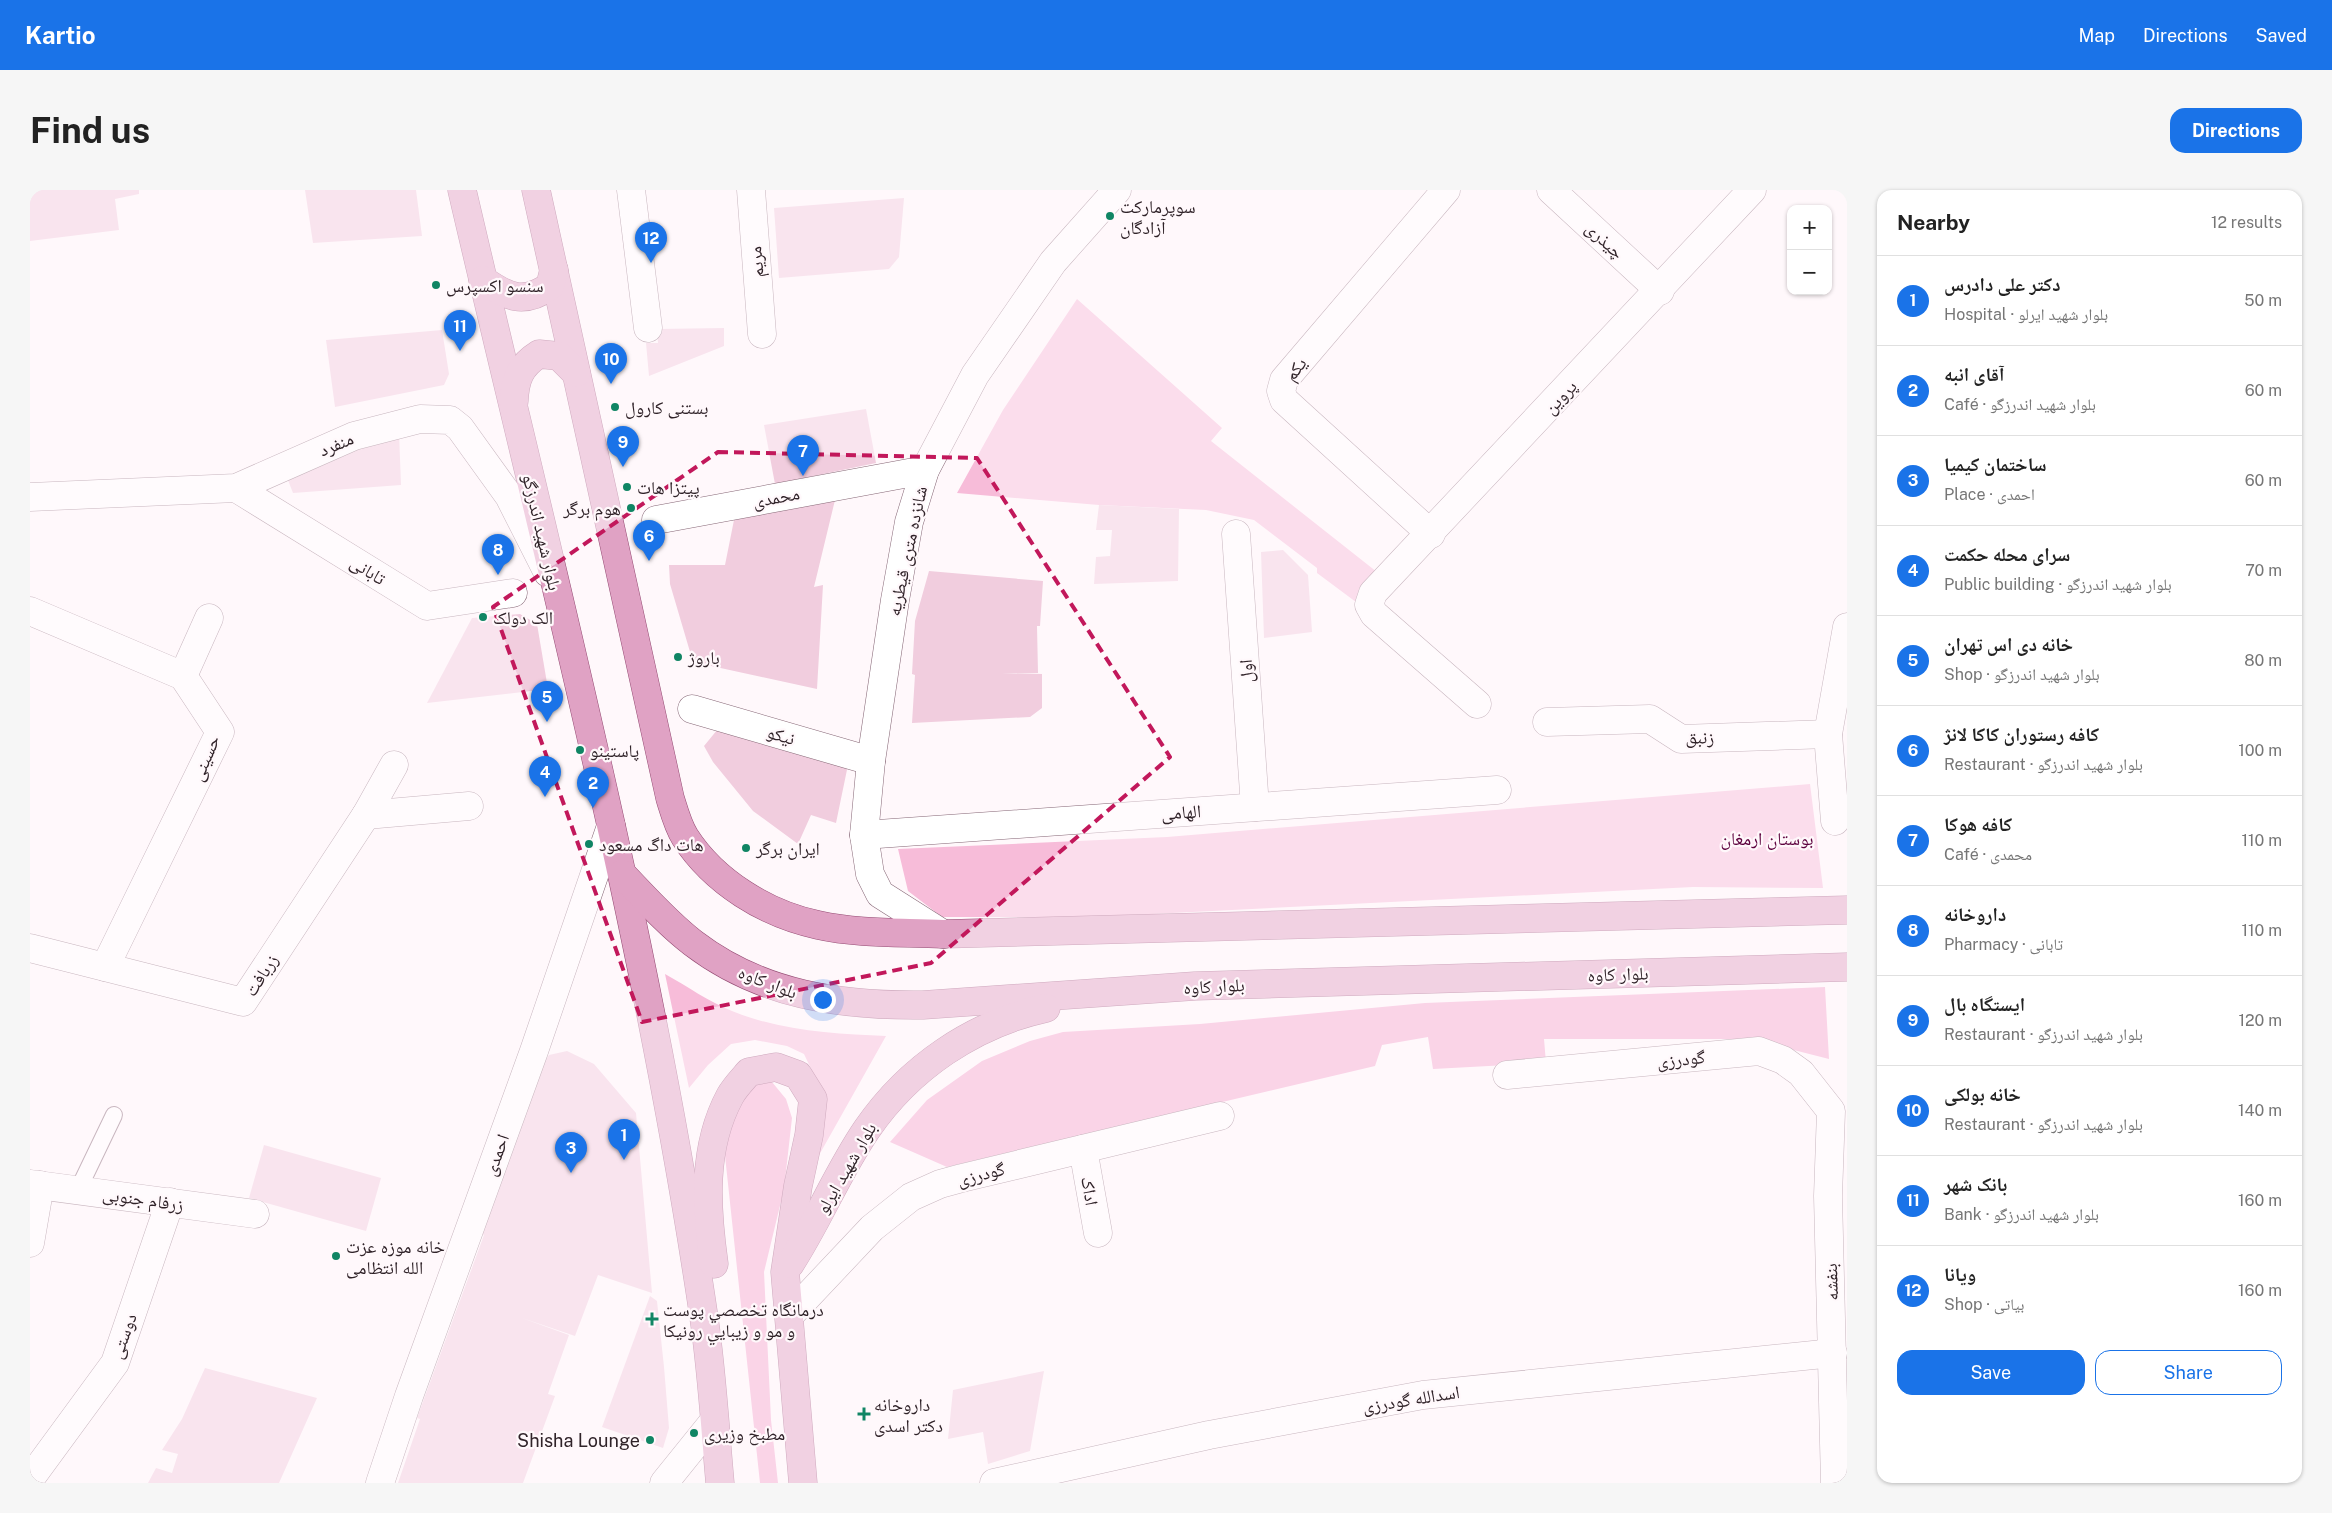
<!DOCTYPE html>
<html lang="en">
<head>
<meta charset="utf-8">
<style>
	:root { --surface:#fff; --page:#f6f6f6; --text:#222; --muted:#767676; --line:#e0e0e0; --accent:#1a73e8 }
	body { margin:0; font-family:"Public Sans","Noto Naskh Arabic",sans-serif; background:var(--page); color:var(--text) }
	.controls { position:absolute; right:15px; top:15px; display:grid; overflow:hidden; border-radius:10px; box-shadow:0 1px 4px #0004 }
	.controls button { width:45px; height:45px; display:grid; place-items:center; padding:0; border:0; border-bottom:1px solid var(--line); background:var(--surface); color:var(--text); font:25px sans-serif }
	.you { position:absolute; left:792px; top:809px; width:18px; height:18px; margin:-12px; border:4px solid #fff; border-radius:50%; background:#1a73e8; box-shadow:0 0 0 8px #1a73e833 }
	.badge { display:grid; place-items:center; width:32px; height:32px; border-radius:50%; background:var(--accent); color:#fff; font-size:16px; font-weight:700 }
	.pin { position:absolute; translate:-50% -41px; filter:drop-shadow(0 1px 2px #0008) }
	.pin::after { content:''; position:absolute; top:26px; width:18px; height:15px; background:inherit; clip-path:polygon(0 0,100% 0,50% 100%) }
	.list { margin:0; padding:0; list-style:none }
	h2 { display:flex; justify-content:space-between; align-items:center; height:65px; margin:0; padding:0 20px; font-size:21px }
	h2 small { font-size:16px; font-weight:400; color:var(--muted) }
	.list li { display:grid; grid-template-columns:32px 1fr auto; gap:15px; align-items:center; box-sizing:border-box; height:90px; padding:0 20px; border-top:1px solid var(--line) }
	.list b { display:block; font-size:19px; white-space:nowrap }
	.list p { margin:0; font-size:16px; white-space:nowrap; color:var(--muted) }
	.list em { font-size:16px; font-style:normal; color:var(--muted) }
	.actions { display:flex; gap:10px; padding:15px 20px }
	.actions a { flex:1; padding:11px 0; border:1px solid var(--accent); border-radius:15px; text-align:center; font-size:18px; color:var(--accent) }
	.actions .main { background:var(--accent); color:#fff }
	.map { position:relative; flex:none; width:1817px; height:1293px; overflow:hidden; border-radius:15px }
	header { display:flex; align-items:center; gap:30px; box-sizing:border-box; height:70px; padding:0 25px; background:var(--accent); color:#fff }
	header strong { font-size:24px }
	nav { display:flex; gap:28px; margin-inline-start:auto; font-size:18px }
	.intro { display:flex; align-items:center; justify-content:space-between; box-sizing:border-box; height:120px; padding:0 30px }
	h1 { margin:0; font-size:35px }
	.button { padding:12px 22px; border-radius:15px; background:var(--accent); color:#fff; font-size:18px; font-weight:700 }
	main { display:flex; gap:30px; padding:0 30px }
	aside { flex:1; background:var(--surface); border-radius:15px; box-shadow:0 1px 4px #0004 }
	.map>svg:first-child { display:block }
</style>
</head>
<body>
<header>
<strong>Kartio</strong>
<nav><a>Map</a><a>Directions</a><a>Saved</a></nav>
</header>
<div class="intro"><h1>Find us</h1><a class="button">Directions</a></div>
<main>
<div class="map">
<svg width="1817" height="1293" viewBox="0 0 1817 1293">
	<rect width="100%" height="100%" fill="#fff8fb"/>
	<g fill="#f7bcd9">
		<path d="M 1047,109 L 1192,238 L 1181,251 L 1352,386 L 1330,415 L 1287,383 L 1287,378 L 1224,330 L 1176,320 L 1069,315 L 927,303 L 973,220 Z"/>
		<path d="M 1780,594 L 1793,698 L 1663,697 L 1062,727 L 912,727 L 878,701 L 868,659 L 1137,647 Z"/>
		<path d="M 635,784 C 657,796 679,812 702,821 C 751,841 805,844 856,846 L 788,967 L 792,902 L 774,864 L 757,856 L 725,850 L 701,854 L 678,875 L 659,898 Z"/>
	</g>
	<g fill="#f4a8cf">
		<path d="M 1795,797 L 1799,869 L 1721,849 L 1514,849 L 1516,873 L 1403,879 L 1398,847 L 1352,855 L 1345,876 L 917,977 L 860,952 L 897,910 L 952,871 L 1000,851 L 1033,842 L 1170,834 L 1395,813 Z"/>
		<path d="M 742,892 L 756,909 L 762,928 L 754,999 L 734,1082 L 741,1230 L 748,1293 L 730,1293 L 693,947 L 699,919 L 725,893 Z"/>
	</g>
	<g fill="#f1cdde">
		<path d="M 0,0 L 109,0 L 109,4 L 85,9 L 89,40 L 0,51 Z"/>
		<path d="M 275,0 L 386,0 L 392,46 L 283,53 Z"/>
		<path d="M 874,8 L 869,67 L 859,79 L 749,88 L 744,18 Z"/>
		<path d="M 694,138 L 694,156 L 619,186 L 616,153 L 628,153 L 627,139 Z"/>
		<path d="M 412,140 L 419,184 L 414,195 L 305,217 L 296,150 Z"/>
		<path d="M 836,219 L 846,273 L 745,294 L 734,235 Z"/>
		<path d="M 369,242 L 371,295 L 263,303 L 256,285 Z"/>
		<path d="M 805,310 L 784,397 L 793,395 L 787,499 L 663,472 L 640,394 L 639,375 L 695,375 L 705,325 Z"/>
		<path d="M 1069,315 L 1149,319 L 1148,391 L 1064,394 L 1066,367 L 1080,366 L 1082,340 L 1066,340 Z"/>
		<path d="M 1253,360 L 1278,385 L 1282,442 L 1234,448 L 1231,362 Z"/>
		<path d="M 899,381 L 1013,391 L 1010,436 L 1007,436 L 1008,483 L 972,483 L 1012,484 L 1012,518 L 1000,527 L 882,533 L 885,485 L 882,484 L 885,431 Z"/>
		<path d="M 490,424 L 507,434 L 518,499 L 397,513 L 442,428 Z"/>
		<path d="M 692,534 L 819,570 L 806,633 L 781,625 L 768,654 L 723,621 L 683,572 L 674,556 Z"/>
		<path d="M 537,861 L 564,874 L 606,923 L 622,1103 L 568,1085 L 545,1146 L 492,1128 L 539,1145 L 518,1204 L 525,1206 L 493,1293 L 368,1293 L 390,1229 L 387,1228 L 454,1045 L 450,1043 L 508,880 L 519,865 Z"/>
		<path d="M 234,955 L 351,988 L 336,1041 L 219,1008 Z"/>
		<path d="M 620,1106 L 627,1111 L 634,1177 L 639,1238 L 633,1258 L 572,1237 Z"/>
		<path d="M 175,1178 L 287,1208 L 249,1293 L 118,1293 L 126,1278 L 142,1283 L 148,1264 L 132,1260 L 152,1229 Z"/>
		<path d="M 1014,1181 L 1000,1261 L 958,1274 L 953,1242 L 918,1249 L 923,1200 Z"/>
	</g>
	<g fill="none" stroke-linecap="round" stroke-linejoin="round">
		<g stroke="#866776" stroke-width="18">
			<path id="lane" d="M 48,1000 L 84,925"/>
		</g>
		<g stroke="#866776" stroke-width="29">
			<g id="street">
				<path d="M 601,0 L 618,138"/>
				<path d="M 721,0 L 732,144"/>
				<path d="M 1521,0 L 1630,101"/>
				<path d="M 206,298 L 397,416 L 483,403"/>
				<path d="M 0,307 L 206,298 L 324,246 L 390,229 L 420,230 L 430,238 L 479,306 L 518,383"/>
				<path d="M 626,330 L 895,280"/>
				<path d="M 1206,344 L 1225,617"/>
				<path d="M 1401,344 L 1254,210 L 1251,201 L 1254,190 L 1416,0"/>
				<path d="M 0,421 L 153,486 L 190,542 L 75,777"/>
				<path d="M 153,486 L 179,428"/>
				<path d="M 1447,514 L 1344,424 L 1339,415 L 1343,403 L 1722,0"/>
				<path d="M 662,519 L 841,571"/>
				<path d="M 1517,532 L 1620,529 L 1651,549 L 1798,544"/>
				<path d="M 336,625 L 439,616"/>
				<path d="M 1805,631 L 1798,544 L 1817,437"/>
				<path d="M 834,645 L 1467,600"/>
				<path d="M 913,744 L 850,704 L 840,684 L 834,645 L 841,571 L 865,410 L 879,332 L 895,280 L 945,185 L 1023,72 L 1087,0"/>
				<path d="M 0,758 L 213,812 L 336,625 L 364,575"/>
				<path d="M 1477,885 L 1729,861 L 1753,870 L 1771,883 L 1801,921 L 1798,1006 L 1805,1293"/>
				<path d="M 1053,959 L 1068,1043"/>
				<path d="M 0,994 L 225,1024"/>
				<path d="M 0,1053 L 10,995"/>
				<path d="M 759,1126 L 842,1038 L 881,1007 L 910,994 L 932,988 L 1190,926"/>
				<path d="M 0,1289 L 85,1173 L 140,1012"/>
				<path d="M 350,1293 L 379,1206 L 504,861 L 581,636"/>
				<path d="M 634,1293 L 684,1231"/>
				<path d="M 964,1293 L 1179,1245 L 1393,1205 L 1803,1163"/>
			</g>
		</g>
		<g stroke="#954d74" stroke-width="29">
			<g id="primary">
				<path d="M 432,0 C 519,374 618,748 674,1128 C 682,1182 685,1238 690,1293"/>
				<path d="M 506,0 L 640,608 C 644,621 648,636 655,647 C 684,692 736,724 788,735 C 828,744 872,742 913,744 L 1817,720"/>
				<path d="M 453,90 C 477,107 494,115 520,96 L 524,80"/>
				<path d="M 484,211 C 485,189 490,176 509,164 L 529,166 L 546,183"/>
				<path d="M 592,684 C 615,708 637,733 663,753 C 731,805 810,816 893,815 L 1165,796 L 1817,777"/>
				<path d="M 684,1074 C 676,1017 672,958 700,906 C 705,897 713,889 719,882 L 746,877 L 768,885 L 783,909 L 779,945 L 768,996 L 755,1082 L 773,1293"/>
				<path d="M 760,1074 C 788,1031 808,981 837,939 C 879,878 943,834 1016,818"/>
			</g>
		</g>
		<use href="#lane" stroke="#fff" stroke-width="16"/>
		<use href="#street" stroke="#fff" stroke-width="28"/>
		<use href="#primary" stroke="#e0a2c4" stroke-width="28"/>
	</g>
	<path d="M0 0H1817V1293H0ZM 688,262 L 947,268 L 1140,567 L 901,773 L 612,832 L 463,417 Z" fill="#fff8fb" fill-opacity=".55" fill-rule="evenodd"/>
	<path fill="none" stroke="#c2185b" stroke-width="4" stroke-dasharray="10 6" stroke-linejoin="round" d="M 688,262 L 947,268 L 1140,567 L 901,773 L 612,832 L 463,417 Z"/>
	<g fill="#108564" stroke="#fff8fb" stroke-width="2">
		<circle cx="1080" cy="26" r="5"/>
		<circle cx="406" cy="95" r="5"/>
		<circle cx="585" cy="217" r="5"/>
		<circle cx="597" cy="297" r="5"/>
		<circle cx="601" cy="318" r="5"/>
		<circle cx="453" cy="427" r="5"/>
		<circle cx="648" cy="467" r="5"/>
		<circle cx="550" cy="560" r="5"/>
		<circle cx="559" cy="654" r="5"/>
		<circle cx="716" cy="658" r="5"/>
		<circle cx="306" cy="1066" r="5"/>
		<path d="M619.5 1121.5h5v5h5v5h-5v5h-5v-5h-5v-5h5z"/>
		<path d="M831.5 1216.5h5v5h5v5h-5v5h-5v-5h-5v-5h5z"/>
		<circle cx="664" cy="1243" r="5"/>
		<circle cx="620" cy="1250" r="5"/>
	</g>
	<g text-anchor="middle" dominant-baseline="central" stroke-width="4.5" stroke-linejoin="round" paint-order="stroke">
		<g font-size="18" fill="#302329" stroke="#fff8fb" text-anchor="start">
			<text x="1090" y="16">سوپرمارکت<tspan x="1090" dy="21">آزادگان</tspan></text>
			<text x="416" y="95">سنسو اکسپرس</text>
			<text x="595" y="217">بستنی کارول</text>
			<text x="607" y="297">پیتزا هات</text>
			<text x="591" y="318" text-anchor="end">هوم برگر</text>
			<text x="463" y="427">الک دولک</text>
			<text x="658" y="467">باروژ</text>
			<text x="560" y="560">پاستینو</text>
			<text x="569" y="654">هات داگ مسعود</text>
			<text x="726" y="658">ایران برگر</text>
			<text x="316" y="1056">خانه موزه عزت<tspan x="316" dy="21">الله انتظامی</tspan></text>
			<text x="633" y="1119">درمانگاه تخصصي پوست<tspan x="633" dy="21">و مو و زيبايي رونيكا</tspan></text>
			<text x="844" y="1214">داروخانه<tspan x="844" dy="21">دکتر اسدی</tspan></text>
			<text x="674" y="1243">مطبخ وزیری</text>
			<text x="610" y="1250" text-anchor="end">Shisha Lounge</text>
		</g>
		<g font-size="18" fill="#302329" stroke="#fff8fb">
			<text transform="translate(1575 50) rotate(43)">چیذری</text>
			<text transform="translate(726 72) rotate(-95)">مریم</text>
			<text transform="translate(1265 179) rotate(-53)">یکم</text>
			<text transform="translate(1530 207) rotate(-47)">پروین</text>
			<text transform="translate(306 254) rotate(-23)">منفرد</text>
			<text transform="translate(746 307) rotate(-11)">محمدی</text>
			<text transform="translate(512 342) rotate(77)">بلوار شهید اندرزگو</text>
			<text transform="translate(877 361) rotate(-78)">شانزده متری قیطریه</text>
			<text transform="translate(338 380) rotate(32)">تابانی</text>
			<text transform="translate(1216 481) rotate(-94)">اول</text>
			<text transform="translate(751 545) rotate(16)">نیکو</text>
			<text transform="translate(1670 547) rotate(1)">زنبق</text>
			<text transform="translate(175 568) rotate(-67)">حسینی</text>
			<text transform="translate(1151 622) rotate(-4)">الهامی</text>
			<text transform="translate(1588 784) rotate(-2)">بلوار کاوه</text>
			<text transform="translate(231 785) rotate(-57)">زربافت</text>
			<text transform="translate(738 792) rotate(21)">بلوار کاوه</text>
			<text transform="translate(1184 796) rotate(-3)">بلوار کاوه</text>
			<text transform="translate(1651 869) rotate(-6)">گودرزی</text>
			<text transform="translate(466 965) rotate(-70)">احمدی</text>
			<text transform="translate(816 978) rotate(-60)">بلوار شهید ایرلو</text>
			<text transform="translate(951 984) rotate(-14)">گودرزی</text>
			<text transform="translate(1060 1001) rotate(80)">اداک</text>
			<text transform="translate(113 1009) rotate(8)">زرفام جنوبی</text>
			<text transform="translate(1801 1092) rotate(-92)">بنفشه</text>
			<text transform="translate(93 1146) rotate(-70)">دوستی</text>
			<text transform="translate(1381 1209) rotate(-9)">اسدالله گودرزی</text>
		</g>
		<g font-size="18" fill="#5d023e" stroke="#fff8fb">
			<text x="1737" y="648">بوستان ارمغان</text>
		</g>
	</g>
</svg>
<div class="controls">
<button>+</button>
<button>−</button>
</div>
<div class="you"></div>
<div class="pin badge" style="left:594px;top:970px">1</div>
<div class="pin badge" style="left:563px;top:618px">2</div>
<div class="pin badge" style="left:541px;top:983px">3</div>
<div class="pin badge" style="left:515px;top:607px">4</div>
<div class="pin badge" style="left:517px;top:532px">5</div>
<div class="pin badge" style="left:619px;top:371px">6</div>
<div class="pin badge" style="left:773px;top:286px">7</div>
<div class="pin badge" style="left:468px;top:385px">8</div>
<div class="pin badge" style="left:593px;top:277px">9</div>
<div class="pin badge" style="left:581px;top:194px">10</div>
<div class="pin badge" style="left:430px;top:161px">11</div>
<div class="pin badge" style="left:621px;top:73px">12</div>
</div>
<aside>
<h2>Nearby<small>12 results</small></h2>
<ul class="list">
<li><span class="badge">1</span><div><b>دکتر علی دادرس</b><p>Hospital · بلوار شهید ایرلو</p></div><em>50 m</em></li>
<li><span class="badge">2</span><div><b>آقای انبه</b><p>Café · بلوار شهید اندرزگو</p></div><em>60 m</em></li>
<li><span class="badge">3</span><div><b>ساختمان کیمیا</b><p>Place · احمدی</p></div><em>60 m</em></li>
<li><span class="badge">4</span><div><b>سرای محله حکمت</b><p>Public building · بلوار شهید اندرزگو</p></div><em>70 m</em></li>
<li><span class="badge">5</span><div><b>خانه دی اس تهران</b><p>Shop · بلوار شهید اندرزگو</p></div><em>80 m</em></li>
<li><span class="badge">6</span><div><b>کافه رستوران کاکا لانژ</b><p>Restaurant · بلوار شهید اندرزگو</p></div><em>100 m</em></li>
<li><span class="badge">7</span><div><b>کافه هوکا</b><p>Café · محمدی</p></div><em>110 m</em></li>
<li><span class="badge">8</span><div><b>داروخانه</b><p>Pharmacy · تابانی</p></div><em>110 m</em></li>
<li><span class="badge">9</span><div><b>ایستگاه بال</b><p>Restaurant · بلوار شهید اندرزگو</p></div><em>120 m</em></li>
<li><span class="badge">10</span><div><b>خانه بولکی</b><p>Restaurant · بلوار شهید اندرزگو</p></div><em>140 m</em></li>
<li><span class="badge">11</span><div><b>بانک شهر</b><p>Bank · بلوار شهید اندرزگو</p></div><em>160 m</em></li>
<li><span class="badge">12</span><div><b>ویانا</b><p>Shop · بیاتی</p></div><em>160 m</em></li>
</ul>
<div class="actions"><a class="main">Save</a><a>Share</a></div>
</aside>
</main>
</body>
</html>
